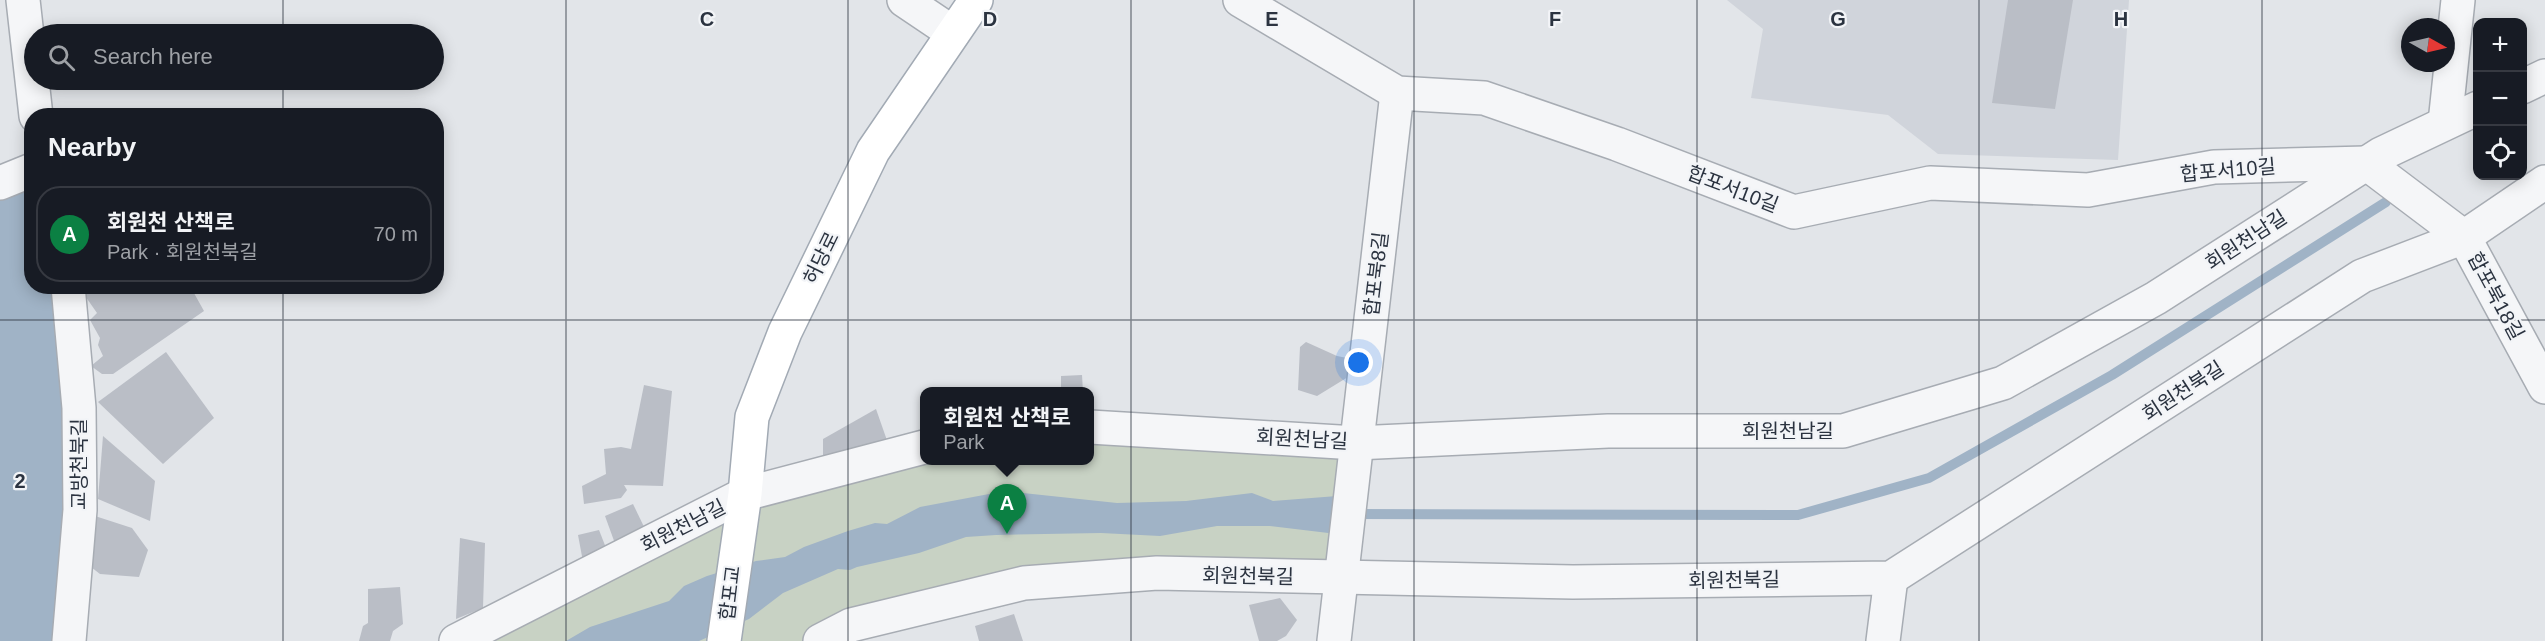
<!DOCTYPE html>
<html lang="en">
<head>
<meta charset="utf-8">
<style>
	:root { --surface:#171b24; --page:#20242c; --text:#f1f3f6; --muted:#9ea1a6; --line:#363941; --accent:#0b8043 }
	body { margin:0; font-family:Arial,"Noto Sans KR",sans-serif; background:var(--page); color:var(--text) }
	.controls { position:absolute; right:18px; top:18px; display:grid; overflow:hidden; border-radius:12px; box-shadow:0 3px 15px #0003 }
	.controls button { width:54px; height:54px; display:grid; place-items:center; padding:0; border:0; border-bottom:2px solid var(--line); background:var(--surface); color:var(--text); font:30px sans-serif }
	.compass { position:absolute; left:2401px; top:18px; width:54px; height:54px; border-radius:50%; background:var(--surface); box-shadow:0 3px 15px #0003; rotate:98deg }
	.you { position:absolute; left:1359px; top:363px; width:21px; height:21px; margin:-15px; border:4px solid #fff; border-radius:50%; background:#1a73e8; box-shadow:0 0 0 9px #1a73e833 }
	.badge { display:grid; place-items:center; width:39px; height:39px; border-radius:50%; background:var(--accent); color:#fff; font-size:20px; font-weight:700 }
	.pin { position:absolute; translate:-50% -50px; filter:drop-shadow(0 2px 3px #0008) }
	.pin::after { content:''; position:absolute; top:32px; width:21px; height:18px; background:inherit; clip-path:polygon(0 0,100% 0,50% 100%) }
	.popup { position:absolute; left:920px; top:387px; width:174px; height:78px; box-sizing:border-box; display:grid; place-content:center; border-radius:12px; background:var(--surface); filter:drop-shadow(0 2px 4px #0005); font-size:20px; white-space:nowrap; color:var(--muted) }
	.popup b { font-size:22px; color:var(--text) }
	.popup::after { content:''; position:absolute; left:50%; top:100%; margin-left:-12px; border:12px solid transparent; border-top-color:var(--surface) }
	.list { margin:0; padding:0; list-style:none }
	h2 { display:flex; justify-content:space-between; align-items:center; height:78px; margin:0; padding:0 24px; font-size:26px }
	h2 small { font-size:20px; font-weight:400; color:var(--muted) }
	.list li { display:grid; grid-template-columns:39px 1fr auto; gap:18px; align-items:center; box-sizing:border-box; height:96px; margin:0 12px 12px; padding:0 12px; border:2px solid var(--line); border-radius:24px }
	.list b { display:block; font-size:22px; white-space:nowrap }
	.list p { margin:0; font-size:20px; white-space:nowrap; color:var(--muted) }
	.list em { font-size:20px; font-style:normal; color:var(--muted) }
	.icon { flex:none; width:33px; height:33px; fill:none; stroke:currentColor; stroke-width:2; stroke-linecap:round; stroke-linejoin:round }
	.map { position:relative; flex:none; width:2545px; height:641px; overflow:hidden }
	.search { position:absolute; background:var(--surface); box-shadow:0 3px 15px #0003; left:24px; top:24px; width:420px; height:66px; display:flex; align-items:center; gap:15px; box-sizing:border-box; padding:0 21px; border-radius:33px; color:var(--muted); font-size:22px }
	.panel { position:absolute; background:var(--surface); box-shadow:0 3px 15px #0003; left:24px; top:108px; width:420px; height:186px; border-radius:24px }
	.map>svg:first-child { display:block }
</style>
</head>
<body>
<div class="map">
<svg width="2545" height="641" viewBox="0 0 2545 641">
	<rect width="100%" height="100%" fill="#e2e5e9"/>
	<path fill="#d0d4db" d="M 1727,0 L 2129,0 L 2118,160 L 1938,154 L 1888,115 L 1751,98 L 1763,29 Z"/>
	<path fill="#c8d2c4" d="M 1090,427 L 1356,443 L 1341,578 L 1024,583 L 820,641 L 456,641 L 745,494 L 924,460 L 1090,460 Z"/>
	<g fill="#a0b3c6">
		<path d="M 31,170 L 32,286 L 68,287 L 69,641 L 0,641 L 0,183 Z"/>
		<path d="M 1005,491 L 1117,503 L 1186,501 L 1252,493 L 1273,501 L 1350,495 L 1345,535 L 1270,526 L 1217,526 L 1160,536 L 1101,533 L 996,535 L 966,537 L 919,553 L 857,567 L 850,570 L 838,569 L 783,593 L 749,619 L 699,641 L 566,641 L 590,627 L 669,601 L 684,586 L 707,576 L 756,561 L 785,557 L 804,547 L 848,531 L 875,523 L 887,524 L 920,507 Z"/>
	</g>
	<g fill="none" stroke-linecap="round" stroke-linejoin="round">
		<path stroke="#a0b3c6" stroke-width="10" d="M 1352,514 L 1798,515 L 1929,478 L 2112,375 L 2386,202"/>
	</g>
	<g fill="#babec6">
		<path d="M 2008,0 L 2073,0 L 2055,109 L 1992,103 Z"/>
		<path d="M 110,286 L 190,286 L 204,311 L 113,374 L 102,374 L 91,366 L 103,356 L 98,345 L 100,338 L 90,320 L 97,313 L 81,290 Z"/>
		<path d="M 1306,342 L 1337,356 L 1347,358 L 1348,377 L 1317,396 L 1298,390 L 1300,347 Z"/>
		<path d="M 166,352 L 214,418 L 163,464 L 98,402 Z"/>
		<path d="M 1082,375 L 1083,392 L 1061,392 L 1061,376 Z"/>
		<path d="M 644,385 L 672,391 L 663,486 L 624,485 L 627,490 L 621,498 L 584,504 L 582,486 L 606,474 L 604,449 L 621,447 L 631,449 Z"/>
		<path d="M 876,409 L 890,449 L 823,464 L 823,439 Z"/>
		<path d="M 103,436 L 155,481 L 150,521 L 98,499 Z"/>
		<path d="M 633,504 L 647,533 L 617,549 L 605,516 Z"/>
		<path d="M 95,516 L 132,528 L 148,550 L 139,577 L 100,574 L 91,567 Z"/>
		<path d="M 599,530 L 608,553 L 584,567 L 578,535 Z"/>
		<path d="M 460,538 L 485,543 L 483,608 L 456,619 Z"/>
		<path d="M 400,587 L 403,624 L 393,631 L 390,641 L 359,641 L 363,626 L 368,623 L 368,589 Z"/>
		<path d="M 1280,598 L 1297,620 L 1286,636 L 1277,641 L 1259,641 L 1249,605 Z"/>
		<path d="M 1014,614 L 1023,641 L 979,641 L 975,626 Z"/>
	</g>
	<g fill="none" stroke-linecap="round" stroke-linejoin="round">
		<g stroke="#a7acb3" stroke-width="36">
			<g id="minor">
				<path d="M 23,0 L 36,116"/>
				<path d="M 904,0 L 953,33"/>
				<path d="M 1240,0 L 1397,93 L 1484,98 L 1617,144 L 1794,212 L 1930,183 L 2088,190 L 2214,167 L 2366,163 L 2464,237 L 2545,387"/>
				<path d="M 2522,87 L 2545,76"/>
				<path d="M 2445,123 L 2458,0"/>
				<path d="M 0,183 L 32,170"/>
				<path d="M 68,286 L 79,408 L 80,510 L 69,641"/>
				<path d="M 1090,427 L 1356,443 L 1608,431 L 1843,431 L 2003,383 L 2156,298 L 2381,154 L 2478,108"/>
				<path d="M 456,641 L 745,494 L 924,447"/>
				<path d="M 820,641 L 851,625 L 1024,583 L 1157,573 L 1573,582 L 1891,578 L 2362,276 L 2464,237 L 2545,182"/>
				<path d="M 1334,641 L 1397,93"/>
				<path d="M 1883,641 L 1891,578"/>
			</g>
		</g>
		<g stroke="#a2aab4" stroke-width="36">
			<path id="major" d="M 724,641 L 745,494 L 752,417 L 785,332 L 873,151 L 976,0"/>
		</g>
		<use href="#minor" stroke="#f5f6f8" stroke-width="33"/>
		<use href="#major" stroke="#fff" stroke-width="33"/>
	</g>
	<path fill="none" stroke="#2b3340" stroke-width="1.5" stroke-opacity="0.55" d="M 283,0 L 283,34M 566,0 L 566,641M 848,0 L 848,641M 1131,0 L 1131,641M 1414,0 L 1414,641M 1697,0 L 1697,641M 1979,0 L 1979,641M 2262,0 L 2262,641M 283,80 L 283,116M 283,286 L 283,641M 0,320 L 2545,320"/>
	<g text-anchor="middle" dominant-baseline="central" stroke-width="4.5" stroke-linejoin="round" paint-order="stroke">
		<g font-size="20" fill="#2b3340" stroke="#f2f4f7">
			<text transform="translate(2228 170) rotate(-5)">합포서10길</text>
			<text transform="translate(1733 189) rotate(21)">합포서10길</text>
			<text transform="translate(2246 240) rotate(-33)">회원천남길</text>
			<text transform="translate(821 258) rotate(-64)">허당로</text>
			<text transform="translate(1376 274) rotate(-83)">합포북8길</text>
			<text transform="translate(2496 296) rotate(62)">합포북18길</text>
			<text transform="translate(2183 391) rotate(-33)">회원천북길</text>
			<text x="1788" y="431">회원천남길</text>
			<text transform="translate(1302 439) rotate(3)">회원천남길</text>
			<text transform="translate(79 464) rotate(-90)">교방천북길</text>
			<text transform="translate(683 526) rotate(-27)">회원천남길</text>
			<text transform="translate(1248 576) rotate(1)">회원천북길</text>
			<text transform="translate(1734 580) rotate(-1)">회원천북길</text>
			<text transform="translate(730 593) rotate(-83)">합포교</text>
		</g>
	</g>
	<g font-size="20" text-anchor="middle" font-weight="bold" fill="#2b3340" stroke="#f2f4f7" stroke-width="4.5" stroke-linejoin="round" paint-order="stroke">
		<text x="707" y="26">C</text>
		<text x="990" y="26">D</text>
		<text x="1272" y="26">E</text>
		<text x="1555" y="26">F</text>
		<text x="1838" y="26">G</text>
		<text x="2121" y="26">H</text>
		<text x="20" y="488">2</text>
	</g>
</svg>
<div class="controls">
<button>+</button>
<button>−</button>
<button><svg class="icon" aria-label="locate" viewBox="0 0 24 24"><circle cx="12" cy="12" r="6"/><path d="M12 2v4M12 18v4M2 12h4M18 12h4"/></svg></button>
</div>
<svg class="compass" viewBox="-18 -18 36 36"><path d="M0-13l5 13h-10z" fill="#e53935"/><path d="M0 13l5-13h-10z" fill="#9ea1a6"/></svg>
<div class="you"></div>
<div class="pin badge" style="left:1007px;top:534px">A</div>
<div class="popup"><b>회원천 산책로</b>Park</div>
<div class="search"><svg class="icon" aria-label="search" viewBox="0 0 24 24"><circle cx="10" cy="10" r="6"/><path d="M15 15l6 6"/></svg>Search here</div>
<section class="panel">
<h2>Nearby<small></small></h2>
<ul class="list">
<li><span class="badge">A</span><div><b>회원천 산책로</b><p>Park · 회원천북길</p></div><em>70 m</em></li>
</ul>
</section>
</div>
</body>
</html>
